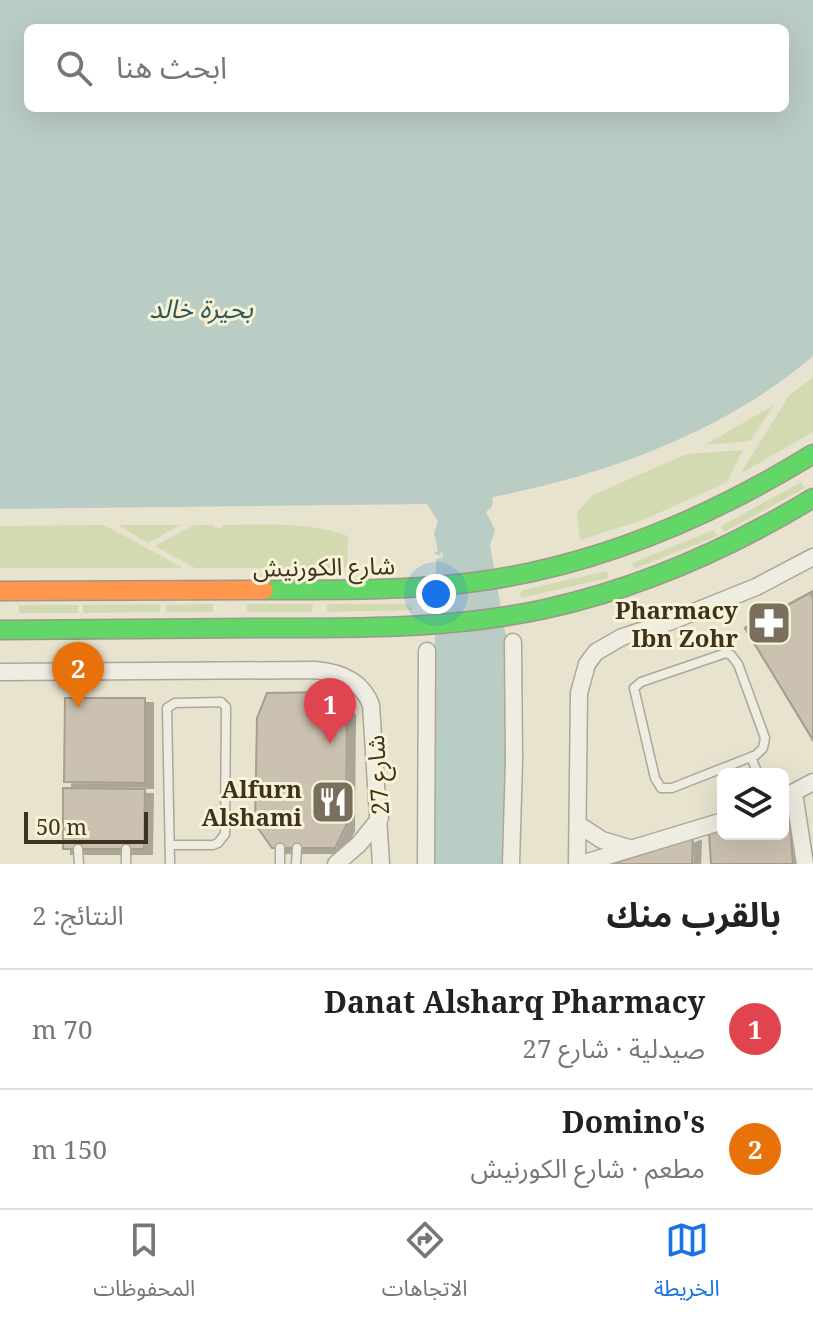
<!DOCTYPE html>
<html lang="ar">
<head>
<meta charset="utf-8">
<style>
	:root { --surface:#fff; --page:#f6f6f6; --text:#222; --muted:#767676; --line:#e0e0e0; --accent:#1a73e8 }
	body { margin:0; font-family:"Noto Serif","Noto Sans Arabic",serif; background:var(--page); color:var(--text); direction:rtl }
	.controls { position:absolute; right:24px; bottom:24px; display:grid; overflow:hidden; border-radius:12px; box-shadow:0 8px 32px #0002 }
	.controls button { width:72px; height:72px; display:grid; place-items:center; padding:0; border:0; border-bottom:2px solid var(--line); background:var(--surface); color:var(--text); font:40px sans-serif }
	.scale { position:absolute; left:24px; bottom:20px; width:124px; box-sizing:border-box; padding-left:8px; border:4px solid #3d311f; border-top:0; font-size:22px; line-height:28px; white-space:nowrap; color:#3d311f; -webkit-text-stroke:6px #f8f2d6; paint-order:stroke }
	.you { position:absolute; left:436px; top:594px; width:28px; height:28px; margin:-20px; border:6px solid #fff; border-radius:50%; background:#1a73e8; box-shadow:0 0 0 12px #1a73e833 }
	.badge { display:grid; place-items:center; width:52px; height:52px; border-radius:50%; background:var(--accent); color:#fff; font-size:26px; font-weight:700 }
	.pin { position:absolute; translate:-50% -66px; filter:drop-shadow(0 2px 4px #0008) }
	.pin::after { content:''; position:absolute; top:42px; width:28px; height:24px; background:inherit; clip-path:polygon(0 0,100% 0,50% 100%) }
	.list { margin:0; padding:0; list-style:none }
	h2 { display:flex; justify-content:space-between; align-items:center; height:104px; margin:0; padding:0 32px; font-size:34px }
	h2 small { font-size:26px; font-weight:400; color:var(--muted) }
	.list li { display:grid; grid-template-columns:52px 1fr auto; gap:24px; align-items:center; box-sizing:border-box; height:120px; padding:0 32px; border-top:2px solid var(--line) }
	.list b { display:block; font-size:30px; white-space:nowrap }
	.list p { margin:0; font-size:26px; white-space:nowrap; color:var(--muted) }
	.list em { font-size:26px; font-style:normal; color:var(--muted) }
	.icon { flex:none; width:44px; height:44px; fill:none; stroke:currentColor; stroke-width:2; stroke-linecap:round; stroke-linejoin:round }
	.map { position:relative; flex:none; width:813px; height:864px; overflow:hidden; direction:ltr }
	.search { position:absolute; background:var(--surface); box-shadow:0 8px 32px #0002; left:24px; right:24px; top:24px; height:88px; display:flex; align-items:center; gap:20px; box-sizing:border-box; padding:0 28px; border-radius:12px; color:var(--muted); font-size:30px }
	.sheet { height:344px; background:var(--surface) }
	nav { display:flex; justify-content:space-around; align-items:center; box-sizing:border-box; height:112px; border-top:2px solid var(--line); background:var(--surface); font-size:22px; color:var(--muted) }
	nav a { display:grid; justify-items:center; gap:4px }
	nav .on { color:var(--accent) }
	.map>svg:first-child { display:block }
</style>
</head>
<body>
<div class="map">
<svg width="813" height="864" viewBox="0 0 813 864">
	<defs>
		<filter id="shadow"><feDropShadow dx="8" dy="5" stdDeviation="0" flood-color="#0004"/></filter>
	</defs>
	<rect width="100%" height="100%" fill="#e7e3cf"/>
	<g fill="#d3d9b1">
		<path d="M 813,377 L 813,432 L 740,474 L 789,396 Z"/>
		<path d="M 774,405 L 750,441 L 705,445 Z"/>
		<path d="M 743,450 L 727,482 L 643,520 L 580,540 L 577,513 L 593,495 L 687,454 Z"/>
		<path d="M 801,482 L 805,488 L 724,532 L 721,526 Z"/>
		<path d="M 104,525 L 183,568 L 0,568 L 0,526 Z"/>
		<path d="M 118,525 L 180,525 L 148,543 Z"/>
		<path d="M 194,525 L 213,525 L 213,527 L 221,528 L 222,525 C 265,525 307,521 348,536 L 347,568 L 195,568 L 155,546 Z"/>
		<path d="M 714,530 L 717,536 L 634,569 L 632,563 Z"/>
		<path d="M 607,571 L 608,578 L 521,598 L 520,593 L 524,590 Z"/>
		<path d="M 160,604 L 160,612 L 83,613 L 83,605 Z"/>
		<path d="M 213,604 L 213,612 L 166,612 L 166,605 Z"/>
		<path d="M 247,604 L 313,604 L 312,612 L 247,612 Z"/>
		<path d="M 327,604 L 406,604 L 411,605 L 412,610 L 327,612 Z"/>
		<rect x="19" y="605" width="59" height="8"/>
	</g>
	<path fill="#bacdc4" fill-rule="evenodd" d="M 0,0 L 813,0 L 813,356 C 725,432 605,475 493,497 L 492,507 L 486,512 L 495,530 L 490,545 L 506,637 L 506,864 L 432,864 L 436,559 L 442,558 L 443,553 L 440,552 L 441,556 L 434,553 L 438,551 L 434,533 L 438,521 L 427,504 L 0,509 ZM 28,28 L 785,28 L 785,108 L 28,108 Z"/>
	<g fill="#cbc1b0" stroke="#a89e8e" stroke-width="2" filter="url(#shadow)">
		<path d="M 813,591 L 813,740 L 745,628 Z"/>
		<path d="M 810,593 L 813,599 L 813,740 L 745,628 Z"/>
		<path d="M 332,692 L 347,710 L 346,826 L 335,848 L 272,848 L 255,824 L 257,718 L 267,693 Z"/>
		<path d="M 65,698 L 145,698 L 145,783 L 64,782 Z"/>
		<path d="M 63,788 L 145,789 L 144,849 L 63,849 Z"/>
		<path d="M 789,810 L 793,864 L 711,864 L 709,832 L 723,828 L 723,834 L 783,834 L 783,811 Z"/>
		<path d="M 693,836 L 692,864 L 613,864 Z"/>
	</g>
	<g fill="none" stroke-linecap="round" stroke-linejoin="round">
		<g stroke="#ada798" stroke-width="11">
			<g id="lane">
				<path d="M 726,653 L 731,655 L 738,664 L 765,738 L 763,748 L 756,755 L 672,788 L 661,788 L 655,778 L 634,688 L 641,682 Z"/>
				<path d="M 751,757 L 758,774"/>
				<path d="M 78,849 L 79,864"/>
				<path d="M 126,864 L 126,849"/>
				<path d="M 170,864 L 167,708 L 175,703 L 221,702 L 226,707 L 225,834 L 218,843 L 213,845 L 170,845"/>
				<path d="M 280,864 L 280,848"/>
				<path d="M 296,864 L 297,848"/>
			</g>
		</g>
		<g stroke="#ada798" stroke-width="19">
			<g id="street">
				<path d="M 0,672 L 315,670 C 340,672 362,681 371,705 L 381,864"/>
				<path d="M 794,793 L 805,864"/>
				<path d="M 783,798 L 813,782"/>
				<path d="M 579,825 L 602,840 L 629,848"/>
				<path d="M 336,864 L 359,844 L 380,818"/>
				<path d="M 426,864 L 427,651"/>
				<path d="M 511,864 L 514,761 L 513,642"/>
				<path d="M 577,864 L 579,693 L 587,664 L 596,652 L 622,637 L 669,622 L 756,587 L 813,557"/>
				<path d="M 581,864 L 723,821"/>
			</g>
		</g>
		<g stroke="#9c9788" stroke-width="21">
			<g id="fast">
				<path d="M 264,590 C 334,590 405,591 475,582 C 597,566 709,518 813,454"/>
				<path d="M 0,630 C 85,630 170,628 255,628 C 353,628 449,630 545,609 C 641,588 729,549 813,498"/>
			</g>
		</g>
		<g stroke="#9c9788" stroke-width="21">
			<path id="slow" d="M 0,591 L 264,590"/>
		</g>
		<use href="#lane" stroke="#efece2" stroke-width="8"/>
		<use href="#street" stroke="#efece2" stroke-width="16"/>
		<use href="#fast" stroke="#63d668" stroke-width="18"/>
		<use href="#slow" stroke="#ff974d" stroke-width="18"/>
	</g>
	<defs>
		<g id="pharmacy-square" transform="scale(2.3)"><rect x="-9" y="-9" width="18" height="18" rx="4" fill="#786f5d" stroke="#f8f2d6"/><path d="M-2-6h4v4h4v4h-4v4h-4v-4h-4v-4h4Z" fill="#fff"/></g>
		<g id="restaurant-square" transform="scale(2.3)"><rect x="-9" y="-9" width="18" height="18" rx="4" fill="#786f5d" stroke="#f8f2d6"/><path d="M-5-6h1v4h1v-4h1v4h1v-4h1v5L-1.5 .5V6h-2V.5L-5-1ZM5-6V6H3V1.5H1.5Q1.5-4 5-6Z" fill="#fff"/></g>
	</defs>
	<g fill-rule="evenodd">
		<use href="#pharmacy-square" x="769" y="623"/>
		<use href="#restaurant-square" x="333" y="802"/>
	</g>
	<g text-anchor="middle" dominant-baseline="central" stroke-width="6" stroke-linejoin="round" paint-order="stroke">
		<g font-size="24" fill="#3d311f" stroke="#f8f2d6">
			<text transform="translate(324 566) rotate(-1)">شارع الكورنيش</text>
			<text transform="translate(377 775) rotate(-94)">شارع 27</text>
		</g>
		<g font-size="24" font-weight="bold" fill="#3d311f" stroke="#f8f2d6" text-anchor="end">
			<text x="738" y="609">Pharmacy<tspan x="738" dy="28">Ibn Zohr</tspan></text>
			<text x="302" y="788">Alfurn<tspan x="302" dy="28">Alshami</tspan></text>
		</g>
		<g font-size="26" font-style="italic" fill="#2d5b5d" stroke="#f8f2d6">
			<text x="201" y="308">بحيرة خالد</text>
		</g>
	</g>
</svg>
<div class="controls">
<button><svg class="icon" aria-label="layers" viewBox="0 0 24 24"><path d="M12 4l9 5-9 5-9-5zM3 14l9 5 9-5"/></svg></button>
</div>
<div class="scale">50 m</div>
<div class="you"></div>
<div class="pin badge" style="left:330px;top:744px;background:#e0444e">1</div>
<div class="pin badge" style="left:78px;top:708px;background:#e8710a">2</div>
<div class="search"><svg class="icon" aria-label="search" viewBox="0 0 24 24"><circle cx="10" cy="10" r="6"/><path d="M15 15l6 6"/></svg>ابحث هنا</div>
</div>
<section class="sheet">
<h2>بالقرب منك<small>النتائج: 2</small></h2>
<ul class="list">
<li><span class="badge" style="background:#e0444e">1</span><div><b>Danat Alsharq Pharmacy</b><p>صيدلية · شارع 27</p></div><em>70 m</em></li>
<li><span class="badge" style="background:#e8710a">2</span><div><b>Domino's</b><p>مطعم · شارع الكورنيش</p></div><em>150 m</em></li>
</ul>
</section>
<nav>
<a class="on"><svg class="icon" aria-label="map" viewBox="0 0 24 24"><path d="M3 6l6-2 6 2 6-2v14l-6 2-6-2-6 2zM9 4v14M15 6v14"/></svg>الخريطة</a>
<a><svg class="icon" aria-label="directions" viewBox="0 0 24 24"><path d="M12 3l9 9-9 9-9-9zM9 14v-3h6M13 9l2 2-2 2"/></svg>الاتجاهات</a>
<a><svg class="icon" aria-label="saved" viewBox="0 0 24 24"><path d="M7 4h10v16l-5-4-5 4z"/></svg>المحفوظات</a>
</nav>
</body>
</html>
